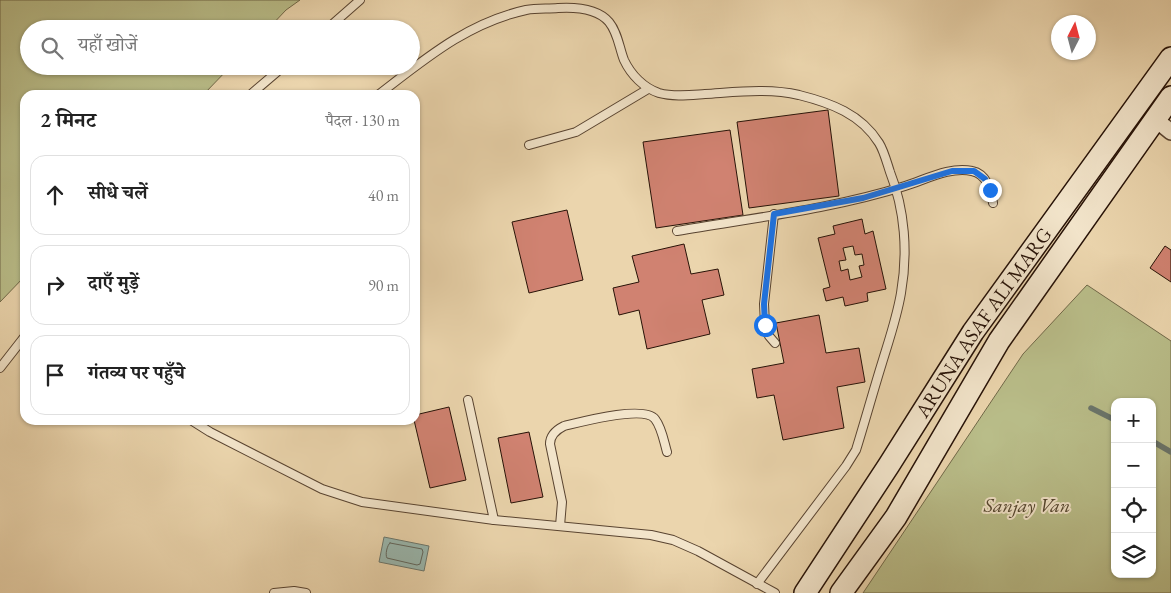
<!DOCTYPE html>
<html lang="hi">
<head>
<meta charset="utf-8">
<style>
	:root { --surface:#fff; --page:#f6f6f6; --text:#222; --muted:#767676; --line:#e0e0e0 }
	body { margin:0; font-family:"EB Garamond","Noto Serif Devanagari",serif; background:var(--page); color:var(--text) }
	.controls { position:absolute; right:15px; bottom:15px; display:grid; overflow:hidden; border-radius:10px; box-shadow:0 1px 4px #0004 }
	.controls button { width:45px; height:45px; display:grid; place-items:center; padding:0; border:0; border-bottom:1px solid var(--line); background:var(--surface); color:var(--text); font:25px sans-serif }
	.compass { position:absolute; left:1051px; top:15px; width:45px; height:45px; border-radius:50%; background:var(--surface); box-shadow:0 1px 4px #0004; rotate:6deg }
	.stop { position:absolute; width:15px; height:15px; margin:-11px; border:4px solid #1a73e8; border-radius:50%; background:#fff }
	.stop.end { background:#1a73e8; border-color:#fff; box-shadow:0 1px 5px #0008 }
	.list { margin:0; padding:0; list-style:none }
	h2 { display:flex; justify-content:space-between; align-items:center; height:65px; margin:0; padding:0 20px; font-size:21px }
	h2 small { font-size:16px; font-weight:400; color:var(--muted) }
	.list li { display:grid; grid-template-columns:32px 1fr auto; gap:15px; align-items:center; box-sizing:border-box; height:80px; margin:0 10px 10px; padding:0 10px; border:1px solid var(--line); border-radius:15px }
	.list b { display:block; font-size:19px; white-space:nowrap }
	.list em { font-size:16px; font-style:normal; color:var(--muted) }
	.icon { flex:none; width:28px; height:28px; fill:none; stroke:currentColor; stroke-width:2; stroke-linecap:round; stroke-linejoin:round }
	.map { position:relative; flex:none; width:1171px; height:593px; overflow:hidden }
	.search { position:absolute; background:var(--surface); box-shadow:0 1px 4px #0004; left:20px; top:20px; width:400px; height:55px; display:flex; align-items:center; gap:12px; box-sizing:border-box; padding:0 18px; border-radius:28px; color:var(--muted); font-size:19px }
	.panel { position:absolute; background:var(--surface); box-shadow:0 1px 4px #0004; left:20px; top:90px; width:400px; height:335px; border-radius:15px }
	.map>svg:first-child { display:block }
</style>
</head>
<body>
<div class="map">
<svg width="1171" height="593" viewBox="0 0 1171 593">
	<rect width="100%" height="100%" fill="#ebd5ad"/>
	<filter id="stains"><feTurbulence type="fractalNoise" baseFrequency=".004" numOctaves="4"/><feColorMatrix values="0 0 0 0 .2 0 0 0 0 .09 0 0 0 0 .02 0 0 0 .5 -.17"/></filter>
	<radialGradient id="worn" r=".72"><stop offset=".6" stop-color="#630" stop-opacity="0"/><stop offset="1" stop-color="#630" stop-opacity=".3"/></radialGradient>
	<g fill="#b9bd89" stroke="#706848" fill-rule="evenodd">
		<path d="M 0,0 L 300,0 L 286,10 L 268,29 L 29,29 L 29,66 L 231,66 L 203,95 L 25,95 L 25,276 L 0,302 Z"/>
		<path d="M 1087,285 L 1171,341 L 1171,593 L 863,593 L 1023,354 ZM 1115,402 L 1152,402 L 1152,574 L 1115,574 Z"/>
	</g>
	<path fill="#99b8b0" stroke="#6b766c" d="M 384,537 L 429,546 L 424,571 L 379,562 Z"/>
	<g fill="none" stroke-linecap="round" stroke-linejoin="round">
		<path stroke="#60655c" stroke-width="1" d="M 390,543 L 422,549 L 423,552 L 420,564 L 417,565 L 387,558 C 385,555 387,545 390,543 Z"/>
		<g stroke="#6b766c" stroke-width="5.5">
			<path d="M 1091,408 L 1115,420"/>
			<path d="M 1152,441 L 1171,452"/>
		</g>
	</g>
	<g fill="#d08271" stroke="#271207" fill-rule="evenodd">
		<path d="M 828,110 L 839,196 L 749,208 L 737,122 Z"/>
		<path d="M 730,130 L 743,215 L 656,228 L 643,142 Z"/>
		<path d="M 567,210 L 583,280 L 529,293 L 512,222 Z"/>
		<path d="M 862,219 L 865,234 L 873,231 L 886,289 L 867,293 L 868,301 L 845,306 L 843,297 L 826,301 L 823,289 L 830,287 L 818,238 L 835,234 L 833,226 ZM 853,246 L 855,255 L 862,254 L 864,265 L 859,266 L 862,277 L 850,280 L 848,269 L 841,271 L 839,261 L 846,260 L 843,248 Z"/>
		<path d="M 684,244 L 691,274 L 718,269 L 724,295 L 702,300 L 710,334 L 647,349 L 639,310 L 619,315 L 613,288 L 639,282 L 632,256 Z"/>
		<path d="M 1165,246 L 1171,250 L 1171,282 L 1150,268 Z"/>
		<path d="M 819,315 L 826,353 L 859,348 L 865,382 L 837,387 L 844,428 L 783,440 L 774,395 L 757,398 L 752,369 L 784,363 L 776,323 Z"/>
		<path d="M 449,407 L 466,480 L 430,488 L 414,420 L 415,415 Z"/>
		<path d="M 529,432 L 543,497 L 511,503 L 498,438 Z"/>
	</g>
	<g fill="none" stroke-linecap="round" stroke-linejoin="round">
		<g stroke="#584330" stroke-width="10">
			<g id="lane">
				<path d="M 327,29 L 360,0"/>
				<path d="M 250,95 L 284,66"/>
				<path d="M 378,95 C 425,59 467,23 526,10 C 537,8 548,9 558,8 C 575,7 597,8 609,22 C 618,33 619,47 624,60 C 631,75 644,88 659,93 C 673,97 690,95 705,94 C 737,92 768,88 799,95 C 831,103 861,114 879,143 C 884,151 887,163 890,172 C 905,210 908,253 901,293 C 897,317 889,340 882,363 C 873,392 865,421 856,450 L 846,466 L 757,584"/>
				<path d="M 529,145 L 576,132 L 648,89"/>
				<path d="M 774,214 L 764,304 L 765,325 L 769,336 L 775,343"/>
				<path d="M 677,231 C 752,218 833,209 905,186 C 925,180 950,166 972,171 C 987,174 991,190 993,203"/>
				<path d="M 0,368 L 25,336"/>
				<path d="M 468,400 L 494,520"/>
				<path d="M 191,420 L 210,432 L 322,489 L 362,502 L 494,520 L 651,535 L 673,540 L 698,551 L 775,593"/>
				<path d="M 560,526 L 562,502 L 550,444 C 550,435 556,430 564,426 C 581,422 644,405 655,419 C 662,428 664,442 667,452"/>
				<path d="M 274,593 L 294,591 L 306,593"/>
			</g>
		</g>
		<g stroke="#584330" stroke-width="18">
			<path id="street" d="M 1155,119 L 1171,132"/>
		</g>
		<g stroke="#271207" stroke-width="24">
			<g id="secondary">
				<path id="s1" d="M 805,593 L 889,465 L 973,332 L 1171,58"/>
				<path d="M 841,593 L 896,517 L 999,341 L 1171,97"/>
			</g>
		</g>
		<use href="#lane" stroke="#f2e4ca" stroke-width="8"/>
		<use href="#street" stroke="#f2e4ca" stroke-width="15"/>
		<use href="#secondary" stroke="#f2e4ca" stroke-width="21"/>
	</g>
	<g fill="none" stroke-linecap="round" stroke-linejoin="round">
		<path stroke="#1a73e8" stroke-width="6" d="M 765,325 L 764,304 L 774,214 L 863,198 L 952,171 L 974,171 L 985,179 L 990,190"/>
	</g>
	<g text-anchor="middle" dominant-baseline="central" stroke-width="4" stroke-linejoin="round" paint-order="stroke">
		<g font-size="20" fill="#271207" stroke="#f2e4ca">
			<text stroke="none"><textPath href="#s1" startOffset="324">ARUNA ASAF ALI MARG</textPath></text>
		</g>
		<g font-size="20" font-style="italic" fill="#53452e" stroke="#f2e4ca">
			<text x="1027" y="505">Sanjay Van</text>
		</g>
	</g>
	<rect width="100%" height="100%" filter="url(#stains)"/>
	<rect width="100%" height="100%" fill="url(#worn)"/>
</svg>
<div class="controls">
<button>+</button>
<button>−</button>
<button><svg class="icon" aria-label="locate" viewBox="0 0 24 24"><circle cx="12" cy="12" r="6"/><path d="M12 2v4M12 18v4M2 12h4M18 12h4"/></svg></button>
<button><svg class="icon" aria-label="layers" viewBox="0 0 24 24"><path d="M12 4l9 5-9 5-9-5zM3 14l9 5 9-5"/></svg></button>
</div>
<svg class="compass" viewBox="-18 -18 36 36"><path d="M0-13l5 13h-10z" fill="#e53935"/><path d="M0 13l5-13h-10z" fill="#767676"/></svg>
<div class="stop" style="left:765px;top:325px"></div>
<div class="stop end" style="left:990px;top:190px"></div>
<div class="search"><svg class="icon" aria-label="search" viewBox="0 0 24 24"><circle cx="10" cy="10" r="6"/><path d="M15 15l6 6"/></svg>यहाँ खोजें</div>
<section class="panel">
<h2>2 मिनट<small>पैदल · 130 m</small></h2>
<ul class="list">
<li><svg class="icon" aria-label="ahead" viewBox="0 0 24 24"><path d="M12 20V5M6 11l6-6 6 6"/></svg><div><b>सीधे चलें</b></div><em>40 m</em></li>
<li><svg class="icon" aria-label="right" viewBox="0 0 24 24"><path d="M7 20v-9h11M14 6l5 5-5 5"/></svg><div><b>दाएँ मुड़ें</b></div><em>90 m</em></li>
<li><svg class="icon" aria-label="arrive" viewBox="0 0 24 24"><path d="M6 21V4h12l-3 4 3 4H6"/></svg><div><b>गंतव्य पर पहुँचे</b></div></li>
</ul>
</section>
</div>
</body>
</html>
